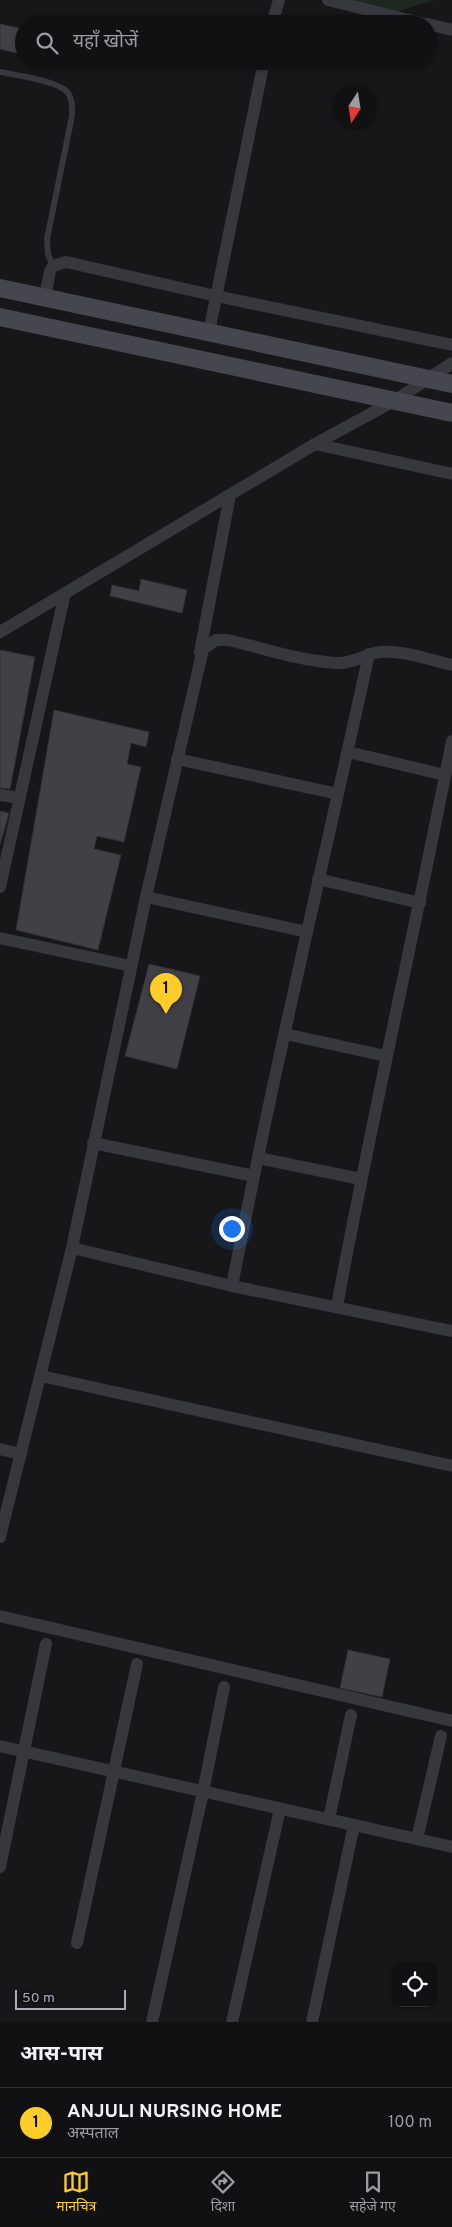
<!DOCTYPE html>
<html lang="hi">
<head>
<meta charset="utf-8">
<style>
	:root { --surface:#111013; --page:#1a191c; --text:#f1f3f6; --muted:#9c9da0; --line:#303033; --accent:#ffcd28 }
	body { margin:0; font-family:Overpass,"Noto Sans Devanagari",sans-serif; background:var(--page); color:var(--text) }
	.controls { position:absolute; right:15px; bottom:15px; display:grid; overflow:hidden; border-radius:10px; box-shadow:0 1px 4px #0004 }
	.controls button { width:45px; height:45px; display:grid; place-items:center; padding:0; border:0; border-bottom:1px solid var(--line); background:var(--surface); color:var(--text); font:25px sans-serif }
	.compass { position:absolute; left:332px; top:85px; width:45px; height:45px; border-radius:50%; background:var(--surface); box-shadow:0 1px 4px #0004; rotate:192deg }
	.scale { position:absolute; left:15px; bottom:12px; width:111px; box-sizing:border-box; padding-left:5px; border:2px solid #a7abba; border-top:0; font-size:14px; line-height:18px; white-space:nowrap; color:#a7abba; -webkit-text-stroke:4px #121114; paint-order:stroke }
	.you { position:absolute; left:231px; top:1228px; width:18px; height:18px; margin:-12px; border:4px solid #fff; border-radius:50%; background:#1a73e8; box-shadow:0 0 0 8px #1a73e833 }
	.badge { display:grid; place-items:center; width:32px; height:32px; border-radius:50%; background:var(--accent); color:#111; font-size:16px; font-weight:700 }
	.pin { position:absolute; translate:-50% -41px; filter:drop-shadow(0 1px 2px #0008) }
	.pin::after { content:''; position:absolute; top:26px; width:18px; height:15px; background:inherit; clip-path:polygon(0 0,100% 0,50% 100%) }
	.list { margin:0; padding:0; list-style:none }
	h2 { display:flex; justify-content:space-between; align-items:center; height:65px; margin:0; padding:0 20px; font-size:21px }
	h2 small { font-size:16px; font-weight:400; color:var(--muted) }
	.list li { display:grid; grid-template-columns:32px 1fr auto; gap:15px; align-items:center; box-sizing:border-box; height:70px; padding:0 20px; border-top:1px solid var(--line) }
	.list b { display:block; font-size:19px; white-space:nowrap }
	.list p { margin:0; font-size:16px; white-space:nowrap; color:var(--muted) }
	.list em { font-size:16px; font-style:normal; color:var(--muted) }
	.icon { flex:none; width:28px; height:28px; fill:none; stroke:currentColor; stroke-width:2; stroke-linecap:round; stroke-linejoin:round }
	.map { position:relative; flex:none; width:452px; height:2022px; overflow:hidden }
	.search { position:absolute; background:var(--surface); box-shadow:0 1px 4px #0004; left:15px; right:15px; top:15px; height:55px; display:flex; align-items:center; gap:12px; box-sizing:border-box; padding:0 18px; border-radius:28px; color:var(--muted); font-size:19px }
	.sheet { height:135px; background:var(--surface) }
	nav { display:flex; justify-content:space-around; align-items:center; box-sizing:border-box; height:70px; border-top:1px solid var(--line); background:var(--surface); font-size:14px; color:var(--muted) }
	nav a { display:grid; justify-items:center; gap:2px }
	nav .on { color:var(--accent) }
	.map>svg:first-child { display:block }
</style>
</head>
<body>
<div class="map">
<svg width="452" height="2022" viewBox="0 0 452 2022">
	<rect width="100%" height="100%" fill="#171619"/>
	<path fill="#1e2720" d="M 328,0 L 435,0 L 386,15 Z"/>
	<g fill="#404046" stroke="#313035">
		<path d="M 0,24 L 24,29 L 21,54 L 0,49 Z"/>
		<path d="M 141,579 L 187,590 L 182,613 L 110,596 L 112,585 L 139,591 Z"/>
		<path d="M 0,650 L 35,657 L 10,789 L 0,788 Z"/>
		<path d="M 54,710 L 149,732 L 146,747 L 131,743 L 127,764 L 141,767 L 124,842 L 97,836 L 94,849 L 121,855 L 98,950 L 16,930 Z"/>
		<path d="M 0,811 L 9,813 L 0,845 Z"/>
		<path d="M 149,964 L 200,976 L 177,1069 L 125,1056 Z"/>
		<path d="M 348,1650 L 390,1659 L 382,1697 L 340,1688 Z"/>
	</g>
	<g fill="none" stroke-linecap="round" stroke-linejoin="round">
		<path stroke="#37373e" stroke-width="6" d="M 0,72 C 15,75 60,81 68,93 C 73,100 72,109 72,116 L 47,239 L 48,254 L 53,266"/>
		<g stroke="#37373e" stroke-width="12">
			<path d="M 328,0 L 425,24"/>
			<path d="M 272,24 L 279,0"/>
			<path d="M 428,24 L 452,30"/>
			<path d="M 45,297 L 50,271 L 53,266 L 66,262 L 216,296 L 452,345"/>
			<path d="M 209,332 L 264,61"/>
			<path d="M 315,444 L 452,474"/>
			<path d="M 0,632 L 315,444 L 394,401 L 452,363"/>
			<path d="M 200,652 L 230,495"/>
			<path d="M 348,752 L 445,775"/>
			<path d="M 177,759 L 338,794"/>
			<path d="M 0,795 L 20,798"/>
			<path d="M 318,879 L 420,903"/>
			<path d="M 0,887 L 65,593"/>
			<path d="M 146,897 L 307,932"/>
			<path d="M 0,938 L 131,966"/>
			<path d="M 285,1034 L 386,1056"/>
			<path d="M 93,1143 L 254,1176"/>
			<path d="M 258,1158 L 361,1179"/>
			<path d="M 72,1248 L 232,1286 L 452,1331"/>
			<path d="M 232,1286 C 273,1074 323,865 369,654"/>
			<path d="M 337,1306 C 372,1117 415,930 452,741"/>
			<path d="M 41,1376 L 452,1466"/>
			<path d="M 0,1449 L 21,1454"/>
			<path d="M 0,1537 L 72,1248 L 146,897 L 203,649 L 216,640 L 228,640 C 263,648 300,661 336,663 C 353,664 365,654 380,652 C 404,650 430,660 452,665"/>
			<path d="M 0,1616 L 452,1721"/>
			<path d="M 0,1746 L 452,1847"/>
			<path d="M 329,1819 L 351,1715"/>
			<path d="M 417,1839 L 441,1736"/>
			<path d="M 0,1867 L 46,1644"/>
			<path d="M 77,1943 L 137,1664"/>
			<path d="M 152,2022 L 203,1792 L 224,1687"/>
			<path d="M 232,2022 L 280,1809"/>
			<path d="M 312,2022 L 354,1825"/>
		</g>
		<g stroke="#45464e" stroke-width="18">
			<path d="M 0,288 L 452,384"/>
			<path d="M 0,317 L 452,413"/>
		</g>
	</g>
</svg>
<div class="controls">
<button><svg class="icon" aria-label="locate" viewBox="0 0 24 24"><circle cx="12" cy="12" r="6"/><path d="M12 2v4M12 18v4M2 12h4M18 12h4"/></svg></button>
</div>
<svg class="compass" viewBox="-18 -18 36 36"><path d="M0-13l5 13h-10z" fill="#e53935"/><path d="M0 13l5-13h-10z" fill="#9c9da0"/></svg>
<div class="scale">50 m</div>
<div class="you"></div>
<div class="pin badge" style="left:166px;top:1014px">1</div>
<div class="search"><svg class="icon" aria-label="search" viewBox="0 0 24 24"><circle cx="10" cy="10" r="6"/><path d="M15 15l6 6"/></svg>यहाँ खोजें</div>
</div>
<section class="sheet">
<h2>आस-पास<small></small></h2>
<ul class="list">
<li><span class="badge">1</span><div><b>ANJULI NURSING HOME</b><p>अस्पताल</p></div><em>100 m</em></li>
</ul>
</section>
<nav>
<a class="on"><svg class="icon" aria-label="map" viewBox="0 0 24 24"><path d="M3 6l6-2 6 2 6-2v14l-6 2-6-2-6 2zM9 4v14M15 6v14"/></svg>मानचित्र</a>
<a><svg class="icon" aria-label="directions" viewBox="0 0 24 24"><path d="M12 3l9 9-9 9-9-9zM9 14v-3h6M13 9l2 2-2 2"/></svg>दिशा</a>
<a><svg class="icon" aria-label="saved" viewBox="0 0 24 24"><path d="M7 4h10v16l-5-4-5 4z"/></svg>सहेजे गए</a>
</nav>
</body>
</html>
